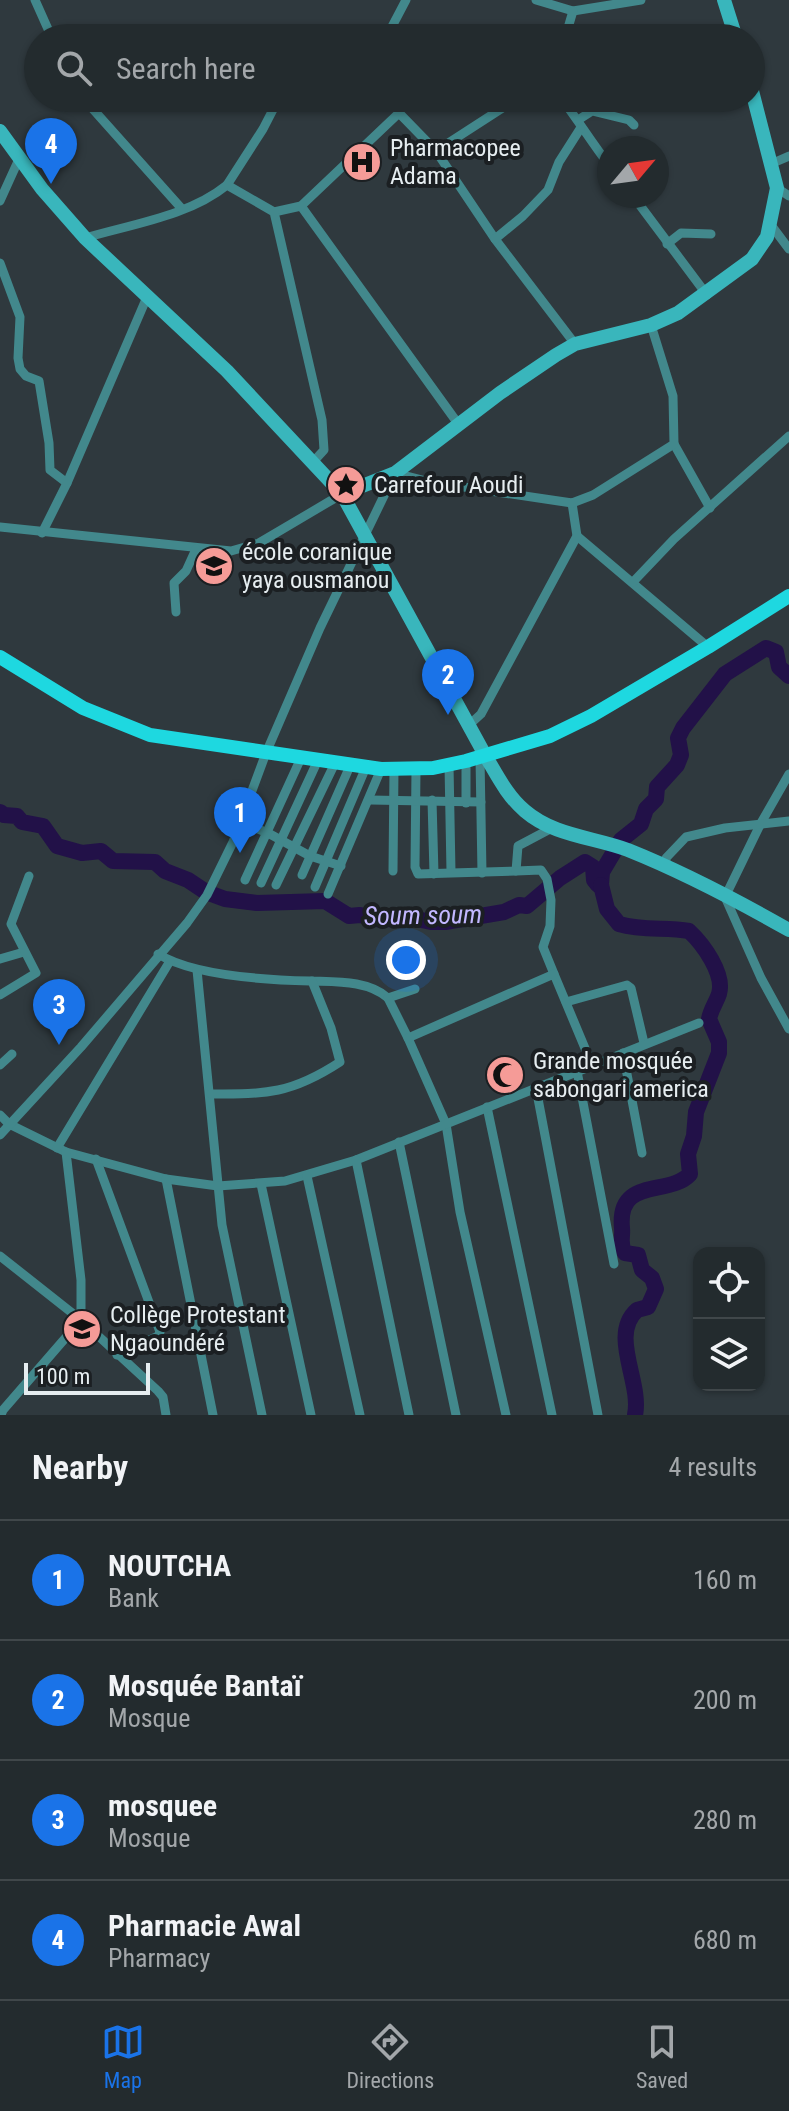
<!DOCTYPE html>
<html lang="en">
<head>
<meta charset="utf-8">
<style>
	:root { --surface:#232b2e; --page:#2b3336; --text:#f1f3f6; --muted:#a3a7aa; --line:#40474a; --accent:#1a73e8 }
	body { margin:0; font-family:"Roboto Condensed",sans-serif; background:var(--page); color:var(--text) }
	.controls { position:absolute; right:24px; bottom:24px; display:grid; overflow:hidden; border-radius:16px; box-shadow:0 2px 6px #0004 }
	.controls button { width:72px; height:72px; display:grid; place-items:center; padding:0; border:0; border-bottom:2px solid var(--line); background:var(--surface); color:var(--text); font:40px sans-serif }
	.compass { position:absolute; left:597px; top:136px; width:72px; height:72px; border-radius:50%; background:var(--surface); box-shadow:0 2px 6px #0004; rotate:61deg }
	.scale { position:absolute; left:24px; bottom:20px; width:126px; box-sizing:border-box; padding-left:8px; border:4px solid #e6edf0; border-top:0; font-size:22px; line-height:28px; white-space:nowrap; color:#e6edf0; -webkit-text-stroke:6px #1b1f22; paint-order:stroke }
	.you { position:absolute; left:406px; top:960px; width:28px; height:28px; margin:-20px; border:6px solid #fff; border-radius:50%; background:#1a73e8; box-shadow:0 0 0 12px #1a73e833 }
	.badge { display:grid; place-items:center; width:52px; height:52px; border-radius:50%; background:var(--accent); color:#fff; font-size:26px; font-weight:700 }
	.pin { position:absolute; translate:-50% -66px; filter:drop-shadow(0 2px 4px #0008) }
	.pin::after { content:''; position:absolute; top:42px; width:28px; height:24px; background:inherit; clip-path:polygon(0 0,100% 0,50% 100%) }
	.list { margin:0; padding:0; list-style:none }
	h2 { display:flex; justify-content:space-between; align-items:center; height:104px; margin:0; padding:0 32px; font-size:34px }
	h2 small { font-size:26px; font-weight:400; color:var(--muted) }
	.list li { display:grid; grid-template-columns:52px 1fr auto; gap:24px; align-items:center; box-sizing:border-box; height:120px; padding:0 32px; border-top:2px solid var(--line) }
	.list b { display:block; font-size:30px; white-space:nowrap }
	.list p { margin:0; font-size:26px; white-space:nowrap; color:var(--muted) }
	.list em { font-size:26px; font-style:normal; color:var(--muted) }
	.icon { flex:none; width:44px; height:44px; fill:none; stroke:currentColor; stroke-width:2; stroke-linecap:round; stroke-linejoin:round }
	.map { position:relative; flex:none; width:789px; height:1415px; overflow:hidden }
	.search { position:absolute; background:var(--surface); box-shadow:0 2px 6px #0004; left:24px; right:24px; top:24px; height:88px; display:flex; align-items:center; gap:20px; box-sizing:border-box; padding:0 28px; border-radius:44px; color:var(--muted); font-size:30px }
	.sheet { height:584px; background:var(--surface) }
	nav { display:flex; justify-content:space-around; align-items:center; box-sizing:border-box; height:112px; border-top:2px solid var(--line); background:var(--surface); font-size:22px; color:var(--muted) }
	nav a { display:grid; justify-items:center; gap:4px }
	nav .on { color:var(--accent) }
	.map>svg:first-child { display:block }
</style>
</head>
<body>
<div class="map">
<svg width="789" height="1415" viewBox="0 0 789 1415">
	<rect width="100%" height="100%" fill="#2f393e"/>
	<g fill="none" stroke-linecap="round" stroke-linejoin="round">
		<g stroke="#221148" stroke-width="16">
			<path d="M 0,812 L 4,815 L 17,816 L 22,822 L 43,826 L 57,846 L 82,853 L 101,851 L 113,861 L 155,862 L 165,871 L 188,880 L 206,892 L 225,899 L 257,903 L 325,901 L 349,916 L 360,915 L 381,920 L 407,917 L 431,922 L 445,922 L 504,912 L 519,905 L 527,906 L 560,878 L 585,862 L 593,867 L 594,880 L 598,885 L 601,885 L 602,872 L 621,840 L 641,824 L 646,809 L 656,799 L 657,787 L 677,765 L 681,755 L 678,738 L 683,728 L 725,674 L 766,648 L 776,652 L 779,667 L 789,676"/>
			<path d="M 601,885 L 607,909 L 619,924 C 643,931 666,927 689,931 C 703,944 725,974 719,994 C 716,1003 711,1009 709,1019 L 719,1042 L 719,1053 L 696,1112 L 694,1136 L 688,1154 L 690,1174 C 669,1197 617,1176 622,1228 C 623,1238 619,1244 625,1253 L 638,1255 L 642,1270 L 652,1278 L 656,1289 L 648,1307 L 637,1310 C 609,1335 642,1382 635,1415"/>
		</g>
		<g stroke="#42888c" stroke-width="9">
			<path d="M 35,0 L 52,38"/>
			<path d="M 536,0 L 573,11 L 641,0"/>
			<path d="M 386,38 L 406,0"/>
			<path d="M 565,38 L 573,11"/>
			<path d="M 83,98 L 182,209"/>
			<path d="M 561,98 C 578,120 592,143 609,165"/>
			<path d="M 399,113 L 436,151 L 495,239 L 575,344"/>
			<path d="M 578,120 L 592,111 L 629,120 L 634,125"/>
			<path d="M 436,151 L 518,98"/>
			<path d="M 773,163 L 789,156"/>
			<path d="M 657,171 L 662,175"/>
			<path d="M 227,185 L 263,129 L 279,98"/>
			<path d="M 777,188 L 789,196"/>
			<path d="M 633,196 L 707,295"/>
			<path d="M 0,201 L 19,159"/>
			<path d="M 301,206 L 459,425"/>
			<path d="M 274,212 L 301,206 L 399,113 L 395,98"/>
			<path d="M 771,225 L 789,249"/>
			<path d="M 85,238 C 132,224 189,216 227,185 L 274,212 L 322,420 L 324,450 L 313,462"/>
			<path d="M 495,239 L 523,216 L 548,190 L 559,162 L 580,129"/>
			<path d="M 667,244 L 681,233 L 711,234"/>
			<path d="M 0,263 L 20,317 L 18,358 L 20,369 L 26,376 L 39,381 L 49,443 L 50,470 L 67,483"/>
			<path d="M 674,444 L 710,508"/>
			<path d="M 0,527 L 231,551 L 259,543 L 342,494"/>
			<path d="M 42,533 L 67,483 L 147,297"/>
			<path d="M 577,536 L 708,647"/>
			<path d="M 633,582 L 674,539 L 789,436"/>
			<path d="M 176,612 L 174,583 L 186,571 L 196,549"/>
			<path d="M 469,725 L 481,714 L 577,536 L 572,503"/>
			<path d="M 480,757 L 482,873"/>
			<path d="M 449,765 L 451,872"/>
			<path d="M 416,769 L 415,867 L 418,874 L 516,871 L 518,846 L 552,828"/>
			<path d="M 789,774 L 761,823 L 725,897 L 761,978 L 789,1029"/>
			<path d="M 370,800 L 481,802"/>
			<path d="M 432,800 L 434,874"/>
			<path d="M 466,803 L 466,761"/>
			<path d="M 240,822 L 268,833 L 310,856 L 341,866"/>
			<path d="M 666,868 L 666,858 L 686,837 L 725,828 L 789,821"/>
			<path d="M 393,871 L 394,769"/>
			<path d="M 516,871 L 541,870 L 547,879 L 551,900 L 550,926 L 543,947 L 554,974"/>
			<path d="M 302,875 L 350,766"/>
			<path d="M 245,880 L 301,758"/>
			<path d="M 261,883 L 318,760"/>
			<path d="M 276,885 L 335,763"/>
			<path d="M 315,887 L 366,767"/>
			<path d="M 328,894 L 381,769"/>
			<path d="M 158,954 C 194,976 268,980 310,981 C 335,982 368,980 388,998 L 415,989"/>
			<path d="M 0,959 L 24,952"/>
			<path d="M 197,970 L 222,1225 L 262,1415"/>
			<path d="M 0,995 L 36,973 L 11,924 L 29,876"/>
			<path d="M 388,998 L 408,1038 L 446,1124 L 460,1212 L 506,1415"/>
			<path d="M 566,1002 L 627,985 L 631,988 L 644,1043"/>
			<path d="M 408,1038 L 554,974 L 592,1065"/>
			<path d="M 623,1053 L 642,1153"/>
			<path d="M 0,1065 L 12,1054"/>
			<path d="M 577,1071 L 614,1264"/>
			<path d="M 536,1088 L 598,1415"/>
			<path d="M 211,1094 C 267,1094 291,1094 340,1062 L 331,1028 L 312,981"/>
			<path d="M 487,1107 L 552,1415"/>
			<path d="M 0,1115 L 9,1124 L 66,1152 L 166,1179 L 218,1186 L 285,1181 L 356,1160 L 699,1023"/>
			<path d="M 0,1135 L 81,1047 L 187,923 L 207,895 L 233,842 L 266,753 L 320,628 L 395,473 L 430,482 L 572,503 L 593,495 L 674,444 L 673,396 L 651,325"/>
			<path d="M 399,1142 L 456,1415"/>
			<path d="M 57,1148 L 170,961"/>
			<path d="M 66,1152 L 81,1280 L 81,1320 L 158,1391 L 163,1397 L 166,1415"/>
			<path d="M 96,1159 L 160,1332 L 158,1336 L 117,1355"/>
			<path d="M 356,1160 L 409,1415"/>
			<path d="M 307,1176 L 360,1415"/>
			<path d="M 166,1179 L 213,1415"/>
			<path d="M 261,1184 L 311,1415"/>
			<path d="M 0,1256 L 81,1320 L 3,1410 L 1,1415"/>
		</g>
		<g stroke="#39b6bc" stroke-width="14">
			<path d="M 724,0 L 736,38"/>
			<path d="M 0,131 L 42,189 L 85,238 L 227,371 L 342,494 L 485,755 C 497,775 507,796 525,811 C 554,836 593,837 628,850 C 683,872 738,901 789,930"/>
			<path d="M 342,494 L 395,473 L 500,393 L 556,355 L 575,344 L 651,325 L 678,313 L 752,259 L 767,237 L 777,188 L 751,87"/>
		</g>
		<path stroke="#1ed8e0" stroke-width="14" d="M 0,657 L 83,708 L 150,735 L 381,769 L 433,768 L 466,761 L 550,736 L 591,716 L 708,647 L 789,596"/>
	</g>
	<defs>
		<g id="hospital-disc" transform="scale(2)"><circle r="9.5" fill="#f59b97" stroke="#1b1f22"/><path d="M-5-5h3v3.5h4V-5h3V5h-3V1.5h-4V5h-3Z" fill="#111"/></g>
		<g id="sight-disc" transform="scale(2)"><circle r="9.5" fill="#f59b97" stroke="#1b1f22"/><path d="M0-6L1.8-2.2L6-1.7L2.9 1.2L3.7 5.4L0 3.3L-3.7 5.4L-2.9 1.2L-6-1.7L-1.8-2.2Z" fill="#111"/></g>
		<g id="school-disc" transform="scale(2)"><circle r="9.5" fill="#f59b97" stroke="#1b1f22"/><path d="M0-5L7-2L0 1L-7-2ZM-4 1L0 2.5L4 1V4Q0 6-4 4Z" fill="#111"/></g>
		<g id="mosque-disc" transform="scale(2)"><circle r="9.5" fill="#f59b97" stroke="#1b1f22"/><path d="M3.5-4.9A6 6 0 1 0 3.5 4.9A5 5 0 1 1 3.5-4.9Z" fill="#111"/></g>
	</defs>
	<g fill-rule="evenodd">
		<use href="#hospital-disc" x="362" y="162"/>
		<use href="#sight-disc" x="346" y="485"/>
		<use href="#school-disc" x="214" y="566"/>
		<use href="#mosque-disc" x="505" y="1075"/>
		<use href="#school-disc" x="82" y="1329"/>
	</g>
	<g text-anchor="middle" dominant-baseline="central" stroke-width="8" stroke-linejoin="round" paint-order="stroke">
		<g font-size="24" fill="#e6edf0" stroke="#1b1f22" text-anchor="start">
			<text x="390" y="148">Pharmacopee<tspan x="390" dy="28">Adama</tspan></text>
			<text x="374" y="485">Carrefour Aoudi</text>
			<text x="242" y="552">école coranique<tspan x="242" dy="28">yaya ousmanou</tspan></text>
			<text x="533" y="1061">Grande mosquée<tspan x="533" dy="28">sabongari america</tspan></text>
			<text x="110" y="1315">Collège Protestant<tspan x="110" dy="28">Ngaoundéré</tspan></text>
		</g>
		<g font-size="26" font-style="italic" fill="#c2b7ff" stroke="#1b1f22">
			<text transform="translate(423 915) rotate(-1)">Soum soum</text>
		</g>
	</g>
</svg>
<div class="controls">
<button><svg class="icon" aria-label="locate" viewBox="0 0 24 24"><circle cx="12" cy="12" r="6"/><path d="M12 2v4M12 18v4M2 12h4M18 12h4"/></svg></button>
<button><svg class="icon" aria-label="layers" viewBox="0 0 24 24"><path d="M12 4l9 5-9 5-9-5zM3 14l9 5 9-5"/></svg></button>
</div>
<svg class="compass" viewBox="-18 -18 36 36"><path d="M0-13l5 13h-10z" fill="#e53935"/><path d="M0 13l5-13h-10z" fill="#a3a7aa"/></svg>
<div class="scale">100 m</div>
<div class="you"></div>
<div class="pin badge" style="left:240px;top:853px">1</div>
<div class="pin badge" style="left:448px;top:715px">2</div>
<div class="pin badge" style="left:59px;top:1045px">3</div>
<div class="pin badge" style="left:51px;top:184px">4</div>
<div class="search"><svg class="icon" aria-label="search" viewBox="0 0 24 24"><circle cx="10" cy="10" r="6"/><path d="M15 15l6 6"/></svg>Search here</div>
</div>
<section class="sheet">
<h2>Nearby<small>4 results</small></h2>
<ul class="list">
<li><span class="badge">1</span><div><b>NOUTCHA</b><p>Bank</p></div><em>160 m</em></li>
<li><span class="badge">2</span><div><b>Mosquée Bantaï</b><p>Mosque</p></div><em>200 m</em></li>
<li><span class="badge">3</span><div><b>mosquee</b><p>Mosque</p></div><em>280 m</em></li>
<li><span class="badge">4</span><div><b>Pharmacie Awal</b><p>Pharmacy</p></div><em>680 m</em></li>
</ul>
</section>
<nav>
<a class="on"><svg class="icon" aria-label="map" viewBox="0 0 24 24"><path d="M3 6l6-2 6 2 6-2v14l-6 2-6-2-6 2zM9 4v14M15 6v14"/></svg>Map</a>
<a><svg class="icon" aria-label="directions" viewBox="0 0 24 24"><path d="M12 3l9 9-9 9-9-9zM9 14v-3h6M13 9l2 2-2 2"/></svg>Directions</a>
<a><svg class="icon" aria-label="saved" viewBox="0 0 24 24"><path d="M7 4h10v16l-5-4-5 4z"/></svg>Saved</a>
</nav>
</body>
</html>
